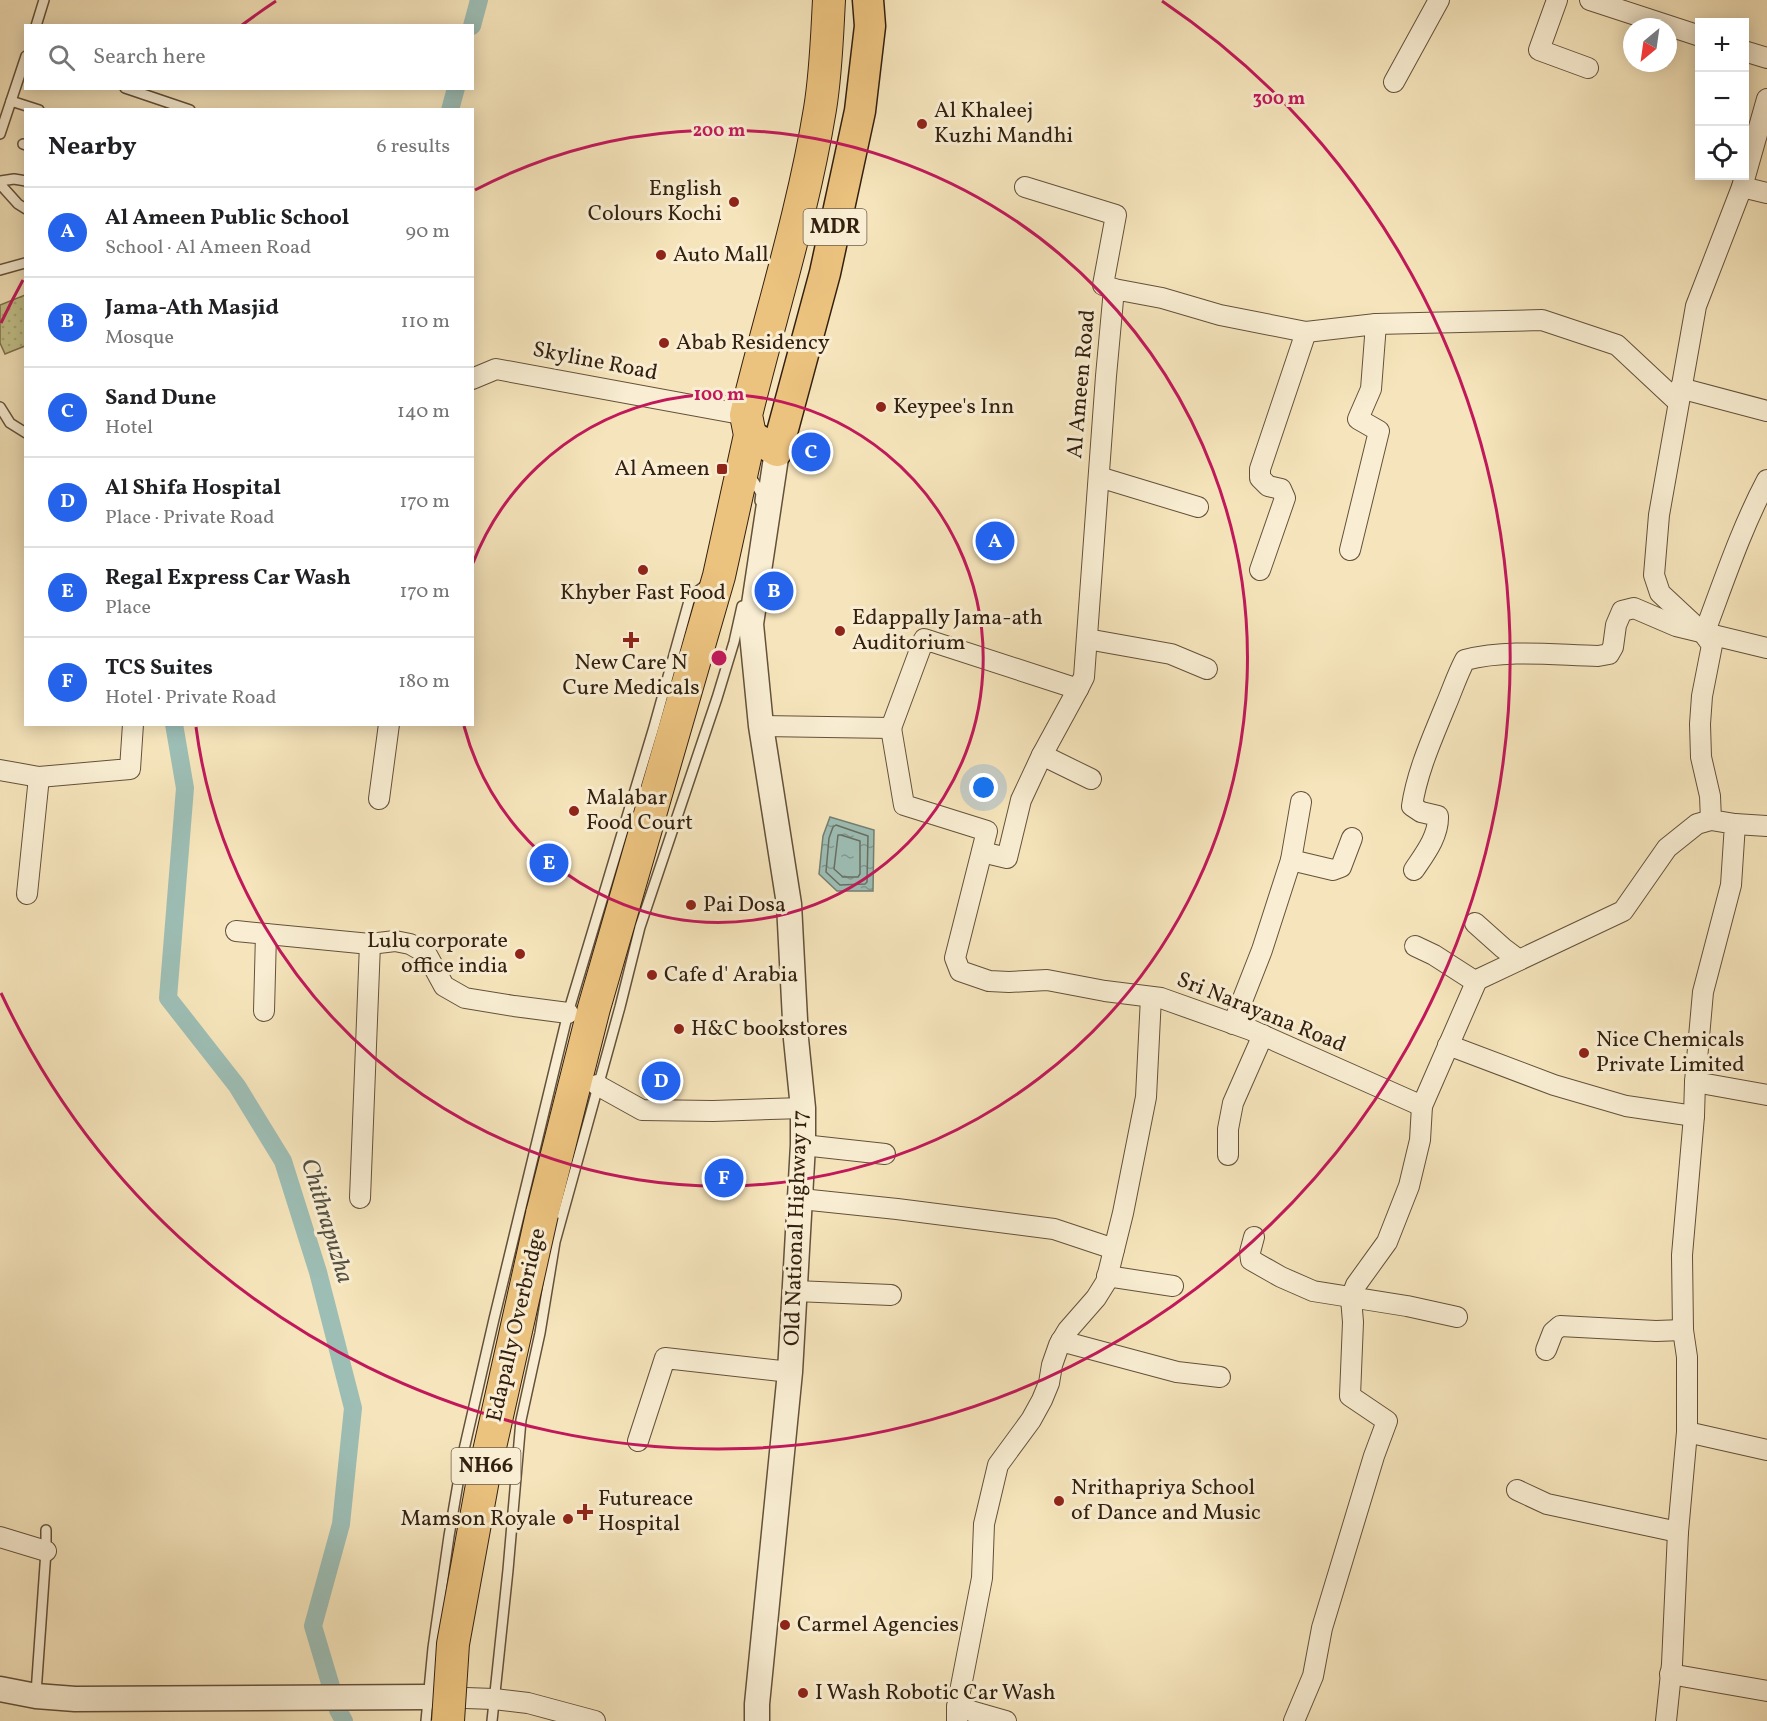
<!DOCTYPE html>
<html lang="en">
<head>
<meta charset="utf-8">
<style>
	:root { --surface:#fff; --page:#f2f2f2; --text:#202124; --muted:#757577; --line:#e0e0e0; --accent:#2563eb }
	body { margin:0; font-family:Vollkorn,serif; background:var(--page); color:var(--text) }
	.controls { position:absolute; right:18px; top:18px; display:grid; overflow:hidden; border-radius:0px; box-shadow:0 3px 15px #0003 }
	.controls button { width:54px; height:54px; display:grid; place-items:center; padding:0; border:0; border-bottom:2px solid var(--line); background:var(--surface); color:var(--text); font:30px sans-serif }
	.compass { position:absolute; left:1623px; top:18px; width:54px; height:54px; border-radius:50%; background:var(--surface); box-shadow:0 3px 15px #0003; rotate:209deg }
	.you { position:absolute; left:984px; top:788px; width:21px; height:21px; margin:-15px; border:4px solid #fff; border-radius:50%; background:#1a73e8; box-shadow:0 0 0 9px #1a73e833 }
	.badge { display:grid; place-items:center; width:39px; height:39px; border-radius:50%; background:var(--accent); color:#fff; font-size:20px; font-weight:700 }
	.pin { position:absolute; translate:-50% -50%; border:3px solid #fff; box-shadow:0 2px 6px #0006 }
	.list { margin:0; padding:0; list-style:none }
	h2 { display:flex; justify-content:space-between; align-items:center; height:78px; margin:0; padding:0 24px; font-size:26px }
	h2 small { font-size:20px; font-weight:400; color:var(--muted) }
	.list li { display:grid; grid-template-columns:39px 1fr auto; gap:18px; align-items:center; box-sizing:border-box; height:90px; padding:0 24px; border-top:2px solid var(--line) }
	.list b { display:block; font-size:22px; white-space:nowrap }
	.list p { margin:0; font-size:20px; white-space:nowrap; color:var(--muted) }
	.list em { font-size:20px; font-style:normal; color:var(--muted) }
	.icon { flex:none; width:33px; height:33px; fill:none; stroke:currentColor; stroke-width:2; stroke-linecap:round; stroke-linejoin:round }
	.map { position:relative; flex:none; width:1767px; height:1721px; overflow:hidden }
	.search { position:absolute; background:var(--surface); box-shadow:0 3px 15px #0003; left:24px; top:24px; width:450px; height:66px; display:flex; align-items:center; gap:15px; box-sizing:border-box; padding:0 21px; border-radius:0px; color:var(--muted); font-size:22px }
	.panel { position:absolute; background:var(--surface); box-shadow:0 3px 15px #0003; left:24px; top:108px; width:450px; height:618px; border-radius:0px }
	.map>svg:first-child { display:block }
</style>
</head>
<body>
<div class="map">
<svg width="1767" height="1721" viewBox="0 0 1767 1721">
	<defs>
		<pattern id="grass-dots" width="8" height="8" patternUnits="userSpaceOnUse" patternTransform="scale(1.5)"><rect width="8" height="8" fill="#c4c28b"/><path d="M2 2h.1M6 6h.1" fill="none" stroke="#a9a677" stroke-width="1.8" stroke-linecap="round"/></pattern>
		<pattern id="water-ripples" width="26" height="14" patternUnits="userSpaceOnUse" patternTransform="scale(1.5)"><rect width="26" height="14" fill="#9dbeb5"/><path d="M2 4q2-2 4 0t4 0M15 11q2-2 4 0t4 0" fill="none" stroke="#819a92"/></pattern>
	</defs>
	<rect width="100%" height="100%" fill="#f6e5bc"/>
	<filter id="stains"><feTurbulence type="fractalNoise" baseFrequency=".00333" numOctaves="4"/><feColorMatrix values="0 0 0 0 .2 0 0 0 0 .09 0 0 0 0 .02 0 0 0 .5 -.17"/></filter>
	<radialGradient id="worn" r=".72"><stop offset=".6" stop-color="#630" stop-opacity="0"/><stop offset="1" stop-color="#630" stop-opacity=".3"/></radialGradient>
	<path fill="url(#grass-dots)" stroke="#7c714e" stroke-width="1.5" d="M 25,295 L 25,346 L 5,354 L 0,343 L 0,305 Z"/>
	<path fill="url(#water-ripples)" stroke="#737f73" stroke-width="1.5" d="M 830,817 L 874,830 L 873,891 L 837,891 L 819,874 L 823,836 Z"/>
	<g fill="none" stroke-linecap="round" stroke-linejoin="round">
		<g stroke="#686f62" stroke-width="1.5">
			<path d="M 836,825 L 868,836 L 867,882 L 865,884 L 840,885 L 826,872 L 829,838 L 833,827 Z"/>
			<path d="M 838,835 L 841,835 L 860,841 L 860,874 L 858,877 L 843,877 L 834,869 Z"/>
		</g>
		<g stroke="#9dbeb5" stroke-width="18">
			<path d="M 472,26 L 479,0"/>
			<path d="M 450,110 L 456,88"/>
			<path d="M 174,724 L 185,788 L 168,998 L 237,1086 L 283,1161 L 318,1272 L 353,1408 L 341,1524 L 313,1626 L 338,1710 L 344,1721"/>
		</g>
		<g stroke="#64513b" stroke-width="12">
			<g id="service">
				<path d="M 36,26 L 44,0"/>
				<path d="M 125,88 L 190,110"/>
				<path d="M 11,101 L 39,110"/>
				<path d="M 0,134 L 26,56"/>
				<path d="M 23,144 L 26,145"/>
				<path d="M 0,181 L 14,179 L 26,181"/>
				<path d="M 0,184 L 18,204 L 26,209"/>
				<path d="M 0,270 L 25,263"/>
				<path d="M 0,407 L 10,423 L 26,433"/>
				<path d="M 749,474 L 761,493 L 760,501"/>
				<path d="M 36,1693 L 46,1551 L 46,1530"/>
				<path d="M 426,1721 L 433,1648 L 449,1536 L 463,1454 L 494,1319 L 568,1013 L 654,727 L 689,601 L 694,594 L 707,584"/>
				<path d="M 492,1721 L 508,1570 L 521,1420 L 540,1333 L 555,1242 L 620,1007 L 640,927 L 717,698 L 734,642 L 742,606"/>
			</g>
		</g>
		<g stroke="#64513b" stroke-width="22">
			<g id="minor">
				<path d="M 1557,0 L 1539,50 L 1588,68"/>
				<path d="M 1590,0 L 1700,36"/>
				<path d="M 1744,51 L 1767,58"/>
				<path d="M 1394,82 L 1439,0"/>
				<path d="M 1025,187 L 1116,215 L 1103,285 L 1114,289"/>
				<path d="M 1742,187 L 1767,193"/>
				<path d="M 472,379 L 496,369 L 746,415"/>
				<path d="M 1680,388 L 1767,411"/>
				<path d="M 1099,477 L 1198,507"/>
				<path d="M 1350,550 L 1379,431 L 1358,419 L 1371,389 L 1376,324"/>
				<path d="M 1260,570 L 1285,498 L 1281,489 L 1268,486 L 1260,478 L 1260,469 L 1306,332"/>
				<path d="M 1704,634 C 1724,581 1741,529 1767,480"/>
				<path d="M 1087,639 L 1171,654 L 1207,669"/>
				<path d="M 761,726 L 891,728 L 924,639 L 1078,689 L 1084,677 L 1106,376 L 1114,289 L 1162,298 L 1220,315 L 1306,332 L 1376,324 L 1542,320 L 1617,345 L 1678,402"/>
				<path d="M 891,728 L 904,805 L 987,831 L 955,958 L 960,971 L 989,981 L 1009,982 L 1047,980 L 1105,991 L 1161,998 L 1251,1030 L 1422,1106 L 1477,980 L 1623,911 L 1667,848 L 1697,824 L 1711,820"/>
				<path d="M 1042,755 L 1091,779"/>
				<path d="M 0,770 L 39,777 L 130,769 L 133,724"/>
				<path d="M 379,799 L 389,724"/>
				<path d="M 1735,824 L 1767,826"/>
				<path d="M 982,852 L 1007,858 L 1021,800 L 1042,755 L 1078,689"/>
				<path d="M 1291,860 L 1333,870 L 1341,867 L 1352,838"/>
				<path d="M 1414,870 C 1424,855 1439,836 1438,816 L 1421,812 L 1412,806 C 1417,772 1432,739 1445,707 C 1452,691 1457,675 1465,660 C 1508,649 1554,655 1598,656 L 1609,654 L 1613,647 L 1616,625 L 1622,611 L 1634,608 L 1676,626 L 1767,648"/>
				<path d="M 27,894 L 39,777"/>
				<path d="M 1475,923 L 1503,948 L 1519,960"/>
				<path d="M 236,931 L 370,944"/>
				<path d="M 1415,946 L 1434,955 L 1476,982"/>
				<path d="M 264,1011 L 266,934"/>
				<path d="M 1233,1024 L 1262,950 L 1291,860 L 1301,802"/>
				<path d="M 1448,1045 L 1554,1085 L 1626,1106 L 1694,1116"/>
				<path d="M 1695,1082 L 1767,1095"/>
				<path d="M 597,1085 L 642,1110 L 713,1111 L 803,1108"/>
				<path d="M 803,1145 L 885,1154"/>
				<path d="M 1228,1155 L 1228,1129 L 1233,1103 L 1263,1035"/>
				<path d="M 360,1198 L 370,944 L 395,941 L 410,944 L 426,953 L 444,986 L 465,998 L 514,1006 L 568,1013"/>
				<path d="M 801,1199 L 897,1209 L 1054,1229 L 1114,1249"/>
				<path d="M 1254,1237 L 1250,1252 L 1251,1260 L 1281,1277 L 1313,1291 L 1407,1306 L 1457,1317"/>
				<path d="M 1107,1276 L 1173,1286"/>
				<path d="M 795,1291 L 891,1295"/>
				<path d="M 1061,1341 L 1177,1372 L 1220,1377"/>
				<path d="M 1546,1350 L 1553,1332 L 1560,1326 L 1656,1331 L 1683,1330"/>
				<path d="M 1687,1432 L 1767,1450"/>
				<path d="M 638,1441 L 665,1358 L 790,1372"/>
				<path d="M 1517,1490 L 1547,1504 L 1678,1532"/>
				<path d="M 0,1537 L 46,1551"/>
				<path d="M 1670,1674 L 1767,1691"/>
				<path d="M 438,1697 L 494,1699 L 528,1703 L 595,1721"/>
				<path d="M 957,1707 L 982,1578 L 984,1524 L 998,1465 L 1031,1420 L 1042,1400 L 1049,1383 L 1052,1365 L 1059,1345 L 1068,1330 L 1096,1298 L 1106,1282 L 1123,1213 L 1146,1097 L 1151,997"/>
				<path d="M 957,1721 L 957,1707 L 1006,1721"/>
				<path d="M 1294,1721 L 1313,1676 L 1322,1628 L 1374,1456 L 1387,1421 L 1350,1396 L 1353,1322 L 1351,1298 L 1356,1285 L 1387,1242 L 1409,1186 L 1420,1140 L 1422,1106"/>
				<path d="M 1666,1721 L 1672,1664 L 1678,1532 L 1687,1432 L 1687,1357 L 1683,1330 L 1682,1255 L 1694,1116 L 1695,1082 L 1703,992 L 1731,885 L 1735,824 L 1711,820 L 1710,796 L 1701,757 L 1700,724 L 1702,696 L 1712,645 L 1704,634 L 1660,593 L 1654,575 L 1659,515 L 1696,306 L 1742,187 L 1767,99"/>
			</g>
		</g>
		<g stroke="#64513b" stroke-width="27">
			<g id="tertiary">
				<path d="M 0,1689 L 36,1696 L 75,1699 L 427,1697"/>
				<path d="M 757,1721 L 757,1704 L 790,1372 L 803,1145 L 803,1108 L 796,1039 L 789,904 L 761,726 L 751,624 L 777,451"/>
			</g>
		</g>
		<g stroke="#332010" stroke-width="33">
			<path id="primary" d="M 750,435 L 777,451 L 825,273 L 860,111 L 870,26 L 868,0"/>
		</g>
		<g stroke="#332010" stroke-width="34">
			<path id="trunk" d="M 542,1214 L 594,1008 L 719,576 L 750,435 L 746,415 C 771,313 803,213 820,109 C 826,73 827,36 829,0"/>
		</g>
		<use href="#service" stroke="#f9eed3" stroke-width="9"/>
		<use href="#minor" stroke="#f9eed3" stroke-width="20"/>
		<use href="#tertiary" stroke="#f9eed3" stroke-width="24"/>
		<use href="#primary" stroke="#ebc27e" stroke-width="30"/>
		<use href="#trunk" stroke="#ebc27e" stroke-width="32"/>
		<g stroke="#332010" stroke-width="34" stroke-linecap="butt">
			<path id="trunk-bridge" d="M 448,1721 L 453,1644 L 484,1474 L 542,1214"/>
		</g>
		<use href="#trunk-bridge" stroke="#ebc27e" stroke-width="32"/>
	</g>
	<g fill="none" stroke="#c2185b" stroke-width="3">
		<path d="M473 563A264 264 0 1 1 464 726"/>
		<path d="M475 190A528 528 0 1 1 196 727"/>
		<path d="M1 323A792 792 0 0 1 23 280M242 25A792 792 0 0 1 276 1M1162 1A792 792 0 1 1 1 993"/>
	</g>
	<g fill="#8f2418" stroke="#f9eed3" stroke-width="2">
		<circle cx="922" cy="124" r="6"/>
		<circle cx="734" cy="202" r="6"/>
		<circle cx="661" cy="255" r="6"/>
		<circle cx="664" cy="343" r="6"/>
		<circle cx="881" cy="407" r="6"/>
		<rect x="716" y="463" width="12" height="12" rx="3"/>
		<circle cx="643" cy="570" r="6"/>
		<circle cx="840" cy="631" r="6"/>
		<path d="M628 631h6v6h6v6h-6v6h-6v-6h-6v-6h6z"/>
		<circle cx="574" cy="811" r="6"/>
		<circle cx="691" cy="905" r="6"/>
		<circle cx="520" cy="954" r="6"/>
		<circle cx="652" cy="975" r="6"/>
		<circle cx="679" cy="1029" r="6"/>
		<circle cx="1584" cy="1053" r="6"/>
		<circle cx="1059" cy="1501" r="6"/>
		<path d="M582 1503h6v6h6v6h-6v6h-6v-6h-6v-6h6z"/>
		<circle cx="568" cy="1519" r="6"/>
		<circle cx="785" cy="1625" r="6"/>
		<circle cx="803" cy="1693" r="6"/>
	</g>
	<g text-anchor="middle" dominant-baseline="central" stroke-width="6" stroke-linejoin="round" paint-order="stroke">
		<g fill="#f9eed3" stroke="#6e5e4a" stroke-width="1.5">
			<rect x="803.5" y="209" width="63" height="36" rx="4.5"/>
			<rect x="451.5" y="1448" width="69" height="36" rx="4.5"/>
		</g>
		<g font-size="21" font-weight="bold" fill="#332010">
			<text x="835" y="227">MDR</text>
			<text x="486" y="1466">NH66</text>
		</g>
		<g font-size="22" fill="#332010" stroke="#f9eed3" text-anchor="start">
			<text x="934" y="111">Al Khaleej<tspan x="934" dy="25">Kuzhi Mandhi</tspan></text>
			<text x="722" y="189" text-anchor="end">English<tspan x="722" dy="25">Colours Kochi</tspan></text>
			<text x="673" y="255">Auto Mall</text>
			<text x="676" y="343">Abab Residency</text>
			<text x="893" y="407">Keypee's Inn</text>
			<text x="710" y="469" text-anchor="end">Al Ameen</text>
			<text x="643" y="593" text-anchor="middle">Khyber Fast Food</text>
			<text x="852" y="618">Edappally Jama-ath<tspan x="852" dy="25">Auditorium</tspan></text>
			<text x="631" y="663" text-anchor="middle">New Care N<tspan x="631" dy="25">Cure Medicals</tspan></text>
			<text x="586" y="798">Malabar<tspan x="586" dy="25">Food Court</tspan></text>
			<text x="703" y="905">Pai Dosa</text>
			<text x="508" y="941" text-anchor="end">Lulu corporate<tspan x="508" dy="25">office india</tspan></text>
			<text x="664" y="975">Cafe d' Arabia</text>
			<text x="691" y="1029">H&amp;C bookstores</text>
			<text x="1596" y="1040">Nice Chemicals<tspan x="1596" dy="25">Private Limited</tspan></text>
			<text x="1071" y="1488">Nrithapriya School<tspan x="1071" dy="25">of Dance and Music</tspan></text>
			<text x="598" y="1499">Futureace<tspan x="598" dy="25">Hospital</tspan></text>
			<text x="556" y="1519" text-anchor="end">Mamson Royale</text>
			<text x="797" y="1625">Carmel Agencies</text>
			<text x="815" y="1693">I Wash Robotic Car Wash</text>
		</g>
		<g font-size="22" fill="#332010" stroke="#f9eed3">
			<text transform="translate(595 362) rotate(11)">Skyline Road</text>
			<text transform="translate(1082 384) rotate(-85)">Al Ameen Road</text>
			<text transform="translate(1261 1013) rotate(22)">Sri Narayana Road</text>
			<text transform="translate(797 1228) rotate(-88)">Old National Highway 17</text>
			<text transform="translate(517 1325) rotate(-77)">Edapally Overbridge</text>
		</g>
		<g font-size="24" font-style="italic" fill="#534f42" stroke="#f9eed3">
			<text transform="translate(326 1221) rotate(73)">Chithrapuzha</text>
		</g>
	</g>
	<circle cx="719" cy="658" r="9" fill="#c2185b" stroke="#f9eed3" stroke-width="3"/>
	<g font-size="18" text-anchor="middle" font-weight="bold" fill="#c2185b" stroke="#f9eed3" stroke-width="6" stroke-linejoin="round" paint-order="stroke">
		<text x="1279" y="104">300 m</text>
		<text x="719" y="136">200 m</text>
		<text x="719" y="400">100 m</text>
	</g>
	<rect width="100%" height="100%" filter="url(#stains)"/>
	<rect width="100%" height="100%" fill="url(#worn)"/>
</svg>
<div class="controls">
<button>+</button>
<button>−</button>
<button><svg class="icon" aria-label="locate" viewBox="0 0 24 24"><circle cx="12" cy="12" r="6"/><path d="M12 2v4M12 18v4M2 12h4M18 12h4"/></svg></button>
</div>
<svg class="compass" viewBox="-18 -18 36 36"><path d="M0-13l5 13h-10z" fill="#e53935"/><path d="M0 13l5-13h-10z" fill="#757577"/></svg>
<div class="you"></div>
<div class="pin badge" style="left:995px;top:541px">A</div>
<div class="pin badge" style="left:774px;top:591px">B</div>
<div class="pin badge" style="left:811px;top:452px">C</div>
<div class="pin badge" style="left:661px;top:1081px">D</div>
<div class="pin badge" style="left:549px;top:863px">E</div>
<div class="pin badge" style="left:724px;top:1178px">F</div>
<div class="search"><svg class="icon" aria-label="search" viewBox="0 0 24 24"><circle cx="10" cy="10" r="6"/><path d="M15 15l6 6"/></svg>Search here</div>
<section class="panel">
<h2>Nearby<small>6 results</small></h2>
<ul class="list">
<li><span class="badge">A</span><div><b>Al Ameen Public School</b><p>School · Al Ameen Road</p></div><em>90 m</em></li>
<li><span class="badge">B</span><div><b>Jama-Ath Masjid</b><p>Mosque</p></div><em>110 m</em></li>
<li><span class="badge">C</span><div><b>Sand Dune</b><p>Hotel</p></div><em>140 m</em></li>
<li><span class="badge">D</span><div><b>Al Shifa Hospital</b><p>Place · Private Road</p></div><em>170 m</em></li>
<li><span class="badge">E</span><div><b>Regal Express Car Wash</b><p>Place</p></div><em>170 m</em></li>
<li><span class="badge">F</span><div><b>TCS Suites</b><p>Hotel · Private Road</p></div><em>180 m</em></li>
</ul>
</section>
</div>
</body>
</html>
